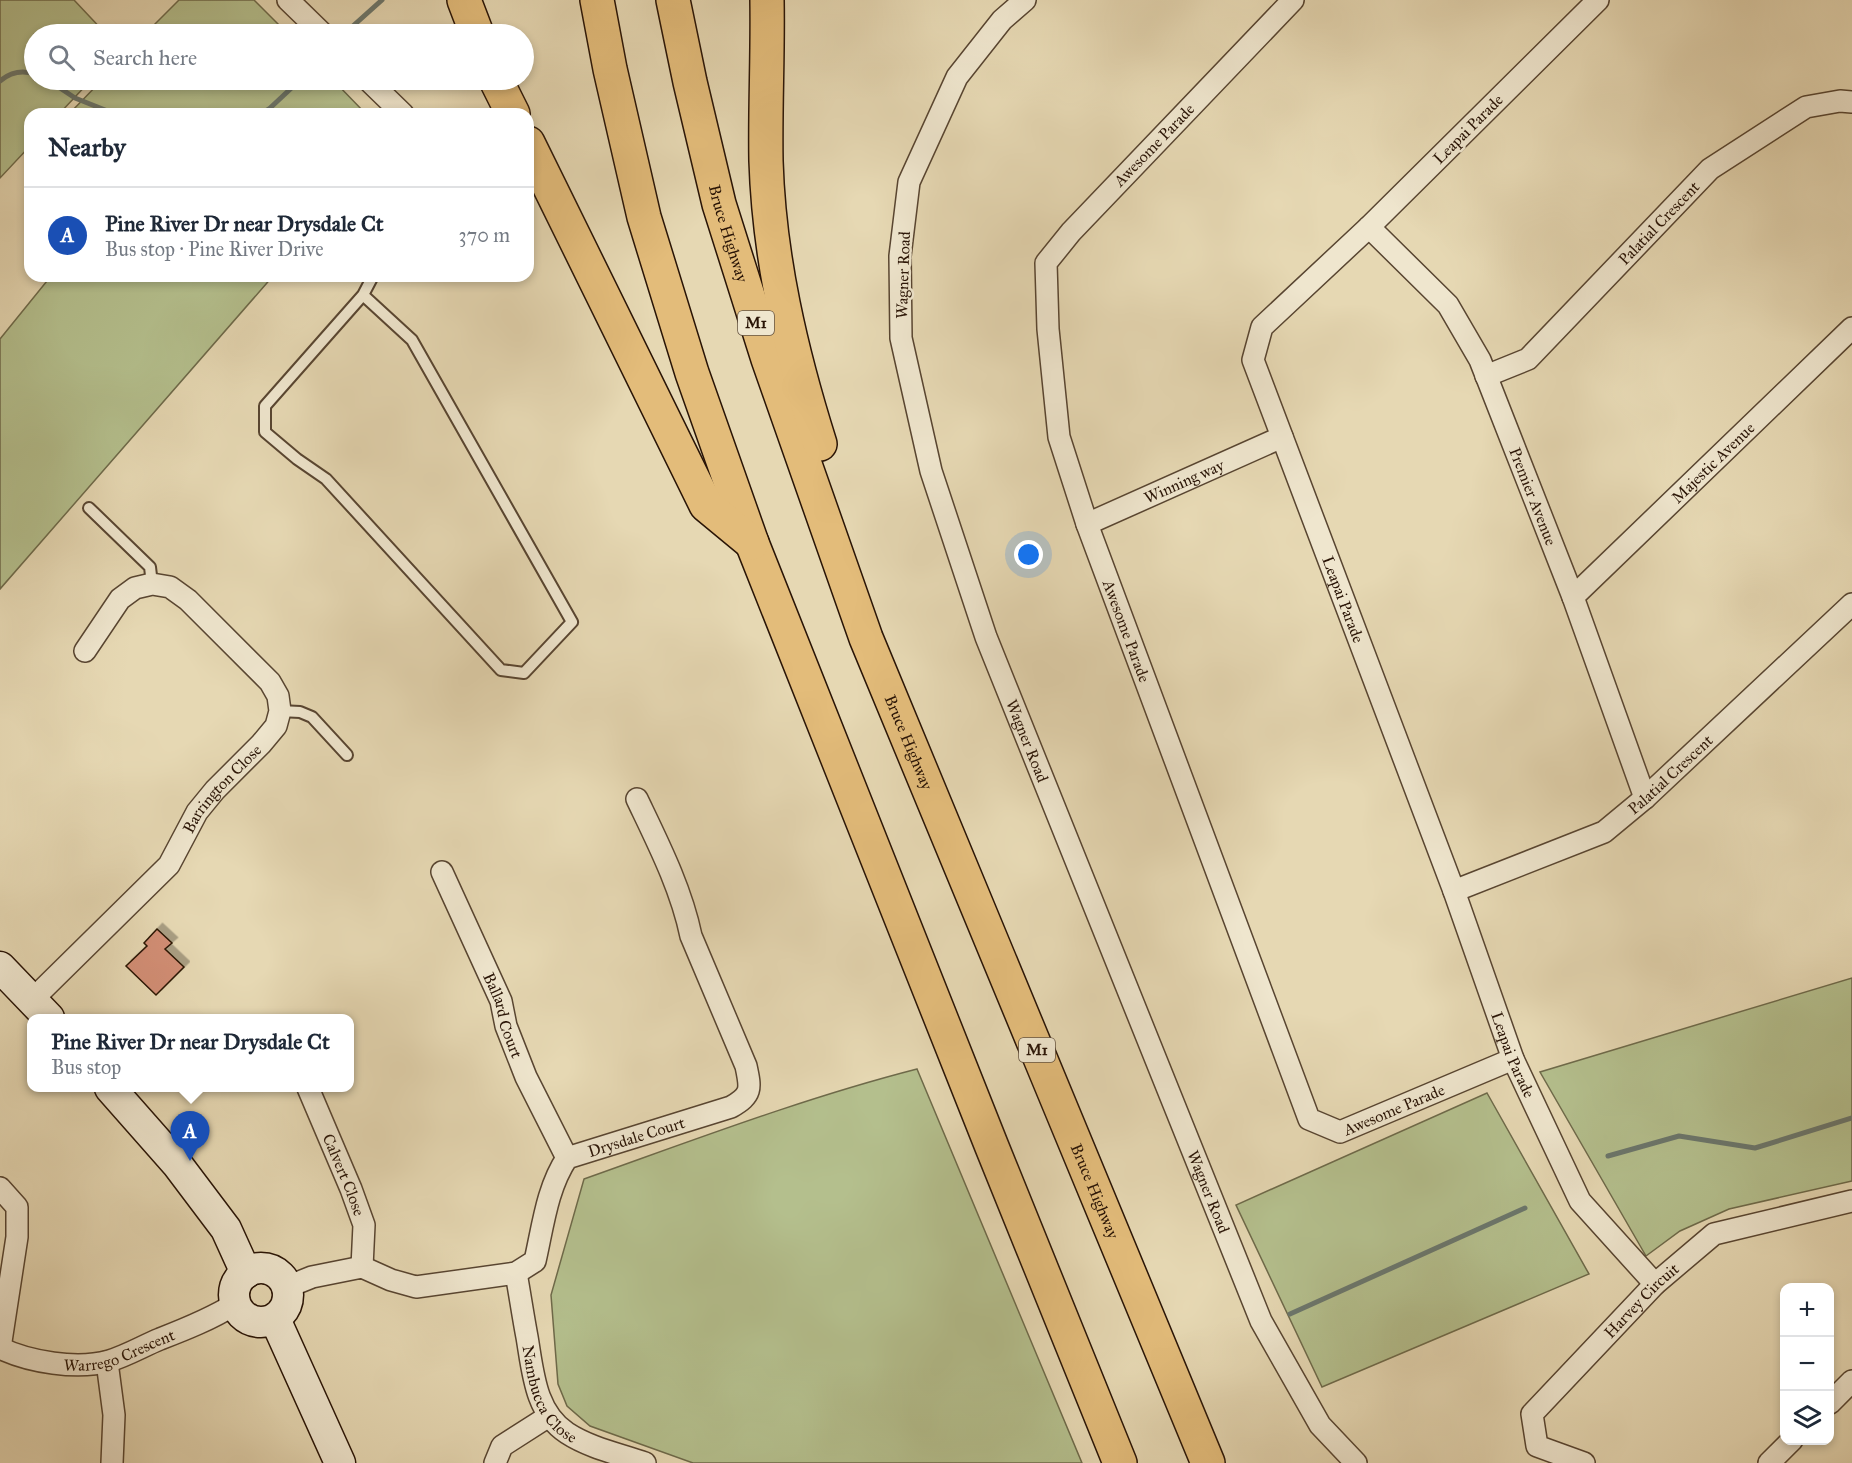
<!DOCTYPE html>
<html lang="en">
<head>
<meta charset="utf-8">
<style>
	:root { --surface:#fff; --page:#f6f6f7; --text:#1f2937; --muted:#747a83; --line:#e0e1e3; --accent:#0b8043 }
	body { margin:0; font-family:"IM FELL Great Primer",serif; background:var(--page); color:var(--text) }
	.controls { position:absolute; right:18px; bottom:18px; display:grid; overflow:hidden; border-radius:12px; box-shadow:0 3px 9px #0003 }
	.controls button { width:54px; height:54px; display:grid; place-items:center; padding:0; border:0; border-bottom:2px solid var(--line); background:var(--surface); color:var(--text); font:30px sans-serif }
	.you { position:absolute; left:1029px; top:555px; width:21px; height:21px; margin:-15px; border:4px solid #fff; border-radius:50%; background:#1a73e8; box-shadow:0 0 0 9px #1a73e833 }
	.badge { display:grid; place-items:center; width:39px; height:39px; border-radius:50%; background:var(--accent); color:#fff; font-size:20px; font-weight:700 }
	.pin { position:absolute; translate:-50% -50px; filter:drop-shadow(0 2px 3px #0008) }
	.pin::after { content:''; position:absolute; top:32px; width:21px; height:18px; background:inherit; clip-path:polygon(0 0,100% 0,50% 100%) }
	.popup { position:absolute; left:27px; top:1014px; width:327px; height:78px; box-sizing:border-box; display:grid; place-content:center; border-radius:12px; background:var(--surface); filter:drop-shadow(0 2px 4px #0005); font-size:20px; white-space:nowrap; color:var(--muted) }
	.popup b { font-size:22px; color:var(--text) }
	.popup::after { content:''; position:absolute; left:50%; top:100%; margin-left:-12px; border:12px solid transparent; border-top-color:var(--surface) }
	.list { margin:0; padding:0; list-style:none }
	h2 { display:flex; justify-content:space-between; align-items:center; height:78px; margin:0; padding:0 24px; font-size:26px }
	h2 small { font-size:20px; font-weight:400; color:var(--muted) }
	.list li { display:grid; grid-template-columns:39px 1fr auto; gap:18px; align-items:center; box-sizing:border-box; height:96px; padding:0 24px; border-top:2px solid var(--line) }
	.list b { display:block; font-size:22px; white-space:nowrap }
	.list p { margin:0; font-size:20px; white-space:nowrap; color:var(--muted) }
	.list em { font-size:20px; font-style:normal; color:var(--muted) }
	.icon { flex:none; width:33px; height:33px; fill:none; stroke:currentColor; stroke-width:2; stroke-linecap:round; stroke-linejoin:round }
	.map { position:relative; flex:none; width:1852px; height:1463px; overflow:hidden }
	.search { position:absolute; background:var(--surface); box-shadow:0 3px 9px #0003; left:24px; top:24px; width:510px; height:66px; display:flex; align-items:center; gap:15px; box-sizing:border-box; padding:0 21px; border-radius:33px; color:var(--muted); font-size:22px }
	.panel { position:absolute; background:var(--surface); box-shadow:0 3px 9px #0003; left:24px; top:108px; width:510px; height:174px; border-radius:18px }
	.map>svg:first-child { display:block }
</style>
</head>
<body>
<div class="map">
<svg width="1852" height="1463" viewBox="0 0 1852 1463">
	<defs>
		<filter id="shadow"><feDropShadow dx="5.5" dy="-5.5" stdDeviation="0" flood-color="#0004"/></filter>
	</defs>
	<rect width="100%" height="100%" fill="#e6d8b3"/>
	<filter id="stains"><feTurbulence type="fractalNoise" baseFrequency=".00333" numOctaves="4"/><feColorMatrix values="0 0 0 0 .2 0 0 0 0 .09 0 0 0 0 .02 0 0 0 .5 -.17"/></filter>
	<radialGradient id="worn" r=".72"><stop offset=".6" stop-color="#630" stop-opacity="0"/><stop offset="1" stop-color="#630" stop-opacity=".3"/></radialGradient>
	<g fill="#b4bf8d" stroke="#6e6a4a" stroke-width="1.5">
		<path d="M 0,0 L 74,0 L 106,34 L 34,34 L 34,80 L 91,80 L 59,114 L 30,114 L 30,146 L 0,178 Z"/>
		<path d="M 179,0 L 254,0 L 288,34 L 145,34 Z"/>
		<path d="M 102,80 L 333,80 L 366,114 L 69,114 Z"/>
		<path d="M 51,276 L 273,276 L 0,589 L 0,339 Z"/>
		<path d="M 1852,978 L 1852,1181 L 1729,1209 L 1680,1231 L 1646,1256 L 1540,1072 Z"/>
		<path d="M 917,1069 L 1082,1463 L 693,1463 L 590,1426 L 567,1406 L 558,1384 L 551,1295 L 584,1179 C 694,1140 804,1098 917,1069 Z"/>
		<path d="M 1487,1093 L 1589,1274 L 1322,1387 L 1236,1205 Z"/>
	</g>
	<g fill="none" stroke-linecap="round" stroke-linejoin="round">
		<g stroke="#6b776d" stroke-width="5">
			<path d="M 344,34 L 382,0"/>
			<path d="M 48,80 L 75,98 L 115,114"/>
			<path d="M 0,81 C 11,72 22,70 34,74"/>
			<path d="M 260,114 L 269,109 L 300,80"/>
			<path d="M 1608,1156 L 1679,1136 L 1755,1148 L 1852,1118"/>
			<path d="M 1290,1314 L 1525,1208"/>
		</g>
	</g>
	<path fill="#d28e75" stroke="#291406" stroke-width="1.5" filter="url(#shadow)" d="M 157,929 L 172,943 L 165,949 L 184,967 L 156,995 L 126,966 L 147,946 L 144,943 Z"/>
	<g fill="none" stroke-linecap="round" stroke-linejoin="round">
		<g stroke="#584531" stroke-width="14">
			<g id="lane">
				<path d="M 363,295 L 412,340 L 572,622 L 524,673 L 501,670 L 326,479 L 297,459 L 265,432 L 265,406 L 363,295 L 373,276"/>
				<path d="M 89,508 L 150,567 L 152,584"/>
				<path d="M 280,711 L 300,712 L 312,717 L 347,755"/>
			</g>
		</g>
		<g stroke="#584531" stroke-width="24">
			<g id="street">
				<path d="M 288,0 L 323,34"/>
				<path id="s1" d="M 1025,0 L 1002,20 L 957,77 L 909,182 L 900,256 L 901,338 L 931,471 L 986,637 L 1261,1321 L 1320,1425 L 1356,1463"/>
				<path id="s2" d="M 1293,0 L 1071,232 L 1046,263 L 1048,329 L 1059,437 L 1087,524 L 1309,1119 L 1340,1132 L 1513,1059"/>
				<path id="s3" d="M 1598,0 L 1369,227 L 1262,327 L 1253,360 L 1454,891 L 1513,1059 L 1580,1201 L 1655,1284"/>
				<path d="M 368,80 L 403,114"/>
				<path id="s4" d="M 1369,227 L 1448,305 L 1480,360 L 1573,597 L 1645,798"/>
				<path id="s5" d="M 1486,376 L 1528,359 L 1710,169 L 1806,107 L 1840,101 L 1852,102"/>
				<path id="s6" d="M 1087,524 L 1282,437"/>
				<path id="s7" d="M 1573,597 L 1852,328"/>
				<path id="s8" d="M 442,872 L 501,1001 L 506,1026 L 526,1077 L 567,1158"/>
				<path id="s9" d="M 1454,891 L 1604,832 L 1645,798 L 1852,604"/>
				<path id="s10" d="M 32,1000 L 169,865 L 197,812 L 215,790 L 261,744 L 276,726 L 280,711 L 278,696 L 270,682 L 188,600 L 170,587 L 152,584 L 135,588 L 120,599 L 85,651"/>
				<path id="s11" d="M 308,1088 L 351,1189 L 364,1225 L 362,1267"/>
				<path d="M 0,1188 L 17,1207 L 17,1237 L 0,1348"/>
				<path id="s12" d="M 516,1273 C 520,1295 523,1316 527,1337 C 533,1372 535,1412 567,1433 C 590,1448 619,1454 645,1463"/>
				<path id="s13" d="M 287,1287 L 312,1277 L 362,1267 L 391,1280 L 416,1287 L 516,1273 L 535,1261 C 543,1226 547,1188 567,1158 L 731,1107 C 752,1095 751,1089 746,1066 L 691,936 C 681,888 658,843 637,799"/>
				<path id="s14" d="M 0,1348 C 29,1362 77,1370 109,1361 C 126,1356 143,1346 160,1339 C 186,1329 211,1319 235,1304"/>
				<path d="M 107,1362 L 114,1415 L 112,1463"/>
				<path d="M 1830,1403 L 1852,1381"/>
				<path d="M 495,1463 L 502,1446 L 549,1416"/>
				<path id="s15" d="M 1584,1463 L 1537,1446 L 1532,1414 L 1655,1284 L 1714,1234 L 1852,1201"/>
				<path d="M 1769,1463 L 1792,1440"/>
			</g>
		</g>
		<g stroke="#291406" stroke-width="33">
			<g id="secondary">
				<path d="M 0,967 L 49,1018"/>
				<path d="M 110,1088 L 177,1164 L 226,1229 L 246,1273"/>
				<circle cx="261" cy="1295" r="27"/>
				<path d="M 275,1319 L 340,1463"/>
			</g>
		</g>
		<g stroke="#291406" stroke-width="36">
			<g id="highway">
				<path d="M 464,0 L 477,34"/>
				<path d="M 597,0 L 610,69 L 644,217 L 692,373 L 752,543 L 992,1147 L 1120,1463"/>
				<path id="s16" d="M 673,0 L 690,82 L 719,204 L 768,359 L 866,638 L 1208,1463"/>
				<path d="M 767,0 C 768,54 765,107 766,161 C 769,258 791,352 820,444"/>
				<path d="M 496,80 L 513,114"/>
				<path d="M 528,143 L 706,505 L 752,543"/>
			</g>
		</g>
		<use href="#lane" stroke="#efe6ce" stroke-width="10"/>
		<use href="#street" stroke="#efe6ce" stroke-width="21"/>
		<use href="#secondary" stroke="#efe6ce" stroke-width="30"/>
		<use href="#highway" stroke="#e3bc7a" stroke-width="33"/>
	</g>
	<g text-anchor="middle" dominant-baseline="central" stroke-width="5" stroke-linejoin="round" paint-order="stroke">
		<g fill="#efe6ce" stroke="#645342" stroke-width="1.5">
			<rect x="738" y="311" width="36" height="24" rx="4.5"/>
			<rect x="1019" y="1038" width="36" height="24" rx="4.5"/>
		</g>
		<g font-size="15" font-weight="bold" fill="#291406">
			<text x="756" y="323">M1</text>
			<text x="1037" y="1050">M1</text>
		</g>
		<g font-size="16" fill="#291406" stroke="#efe6ce">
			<text transform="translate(1468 129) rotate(-45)">Leapai Parade</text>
			<text transform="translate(1154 145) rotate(-46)">Awesome Parade</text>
			<text stroke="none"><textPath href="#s5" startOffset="234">Palatial Crescent</textPath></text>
			<text stroke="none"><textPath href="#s16" startOffset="240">Bruce Highway</textPath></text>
			<text transform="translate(903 275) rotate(-88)">Wagner Road</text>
			<text stroke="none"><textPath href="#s7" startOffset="194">Majestic Avenue</textPath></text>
			<text stroke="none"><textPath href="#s6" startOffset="106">Winning way</textPath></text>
			<text stroke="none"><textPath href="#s4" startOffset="321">Premier Avenue</textPath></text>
			<text stroke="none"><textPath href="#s3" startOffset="759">Leapai Parade</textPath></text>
			<text stroke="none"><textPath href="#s2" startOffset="741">Awesome Parade</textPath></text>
			<text stroke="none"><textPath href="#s1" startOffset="798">Wagner Road</textPath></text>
			<text stroke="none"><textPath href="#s16" startOffset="780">Bruce Highway</textPath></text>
			<text stroke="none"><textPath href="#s9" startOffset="249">Palatial Crescent</textPath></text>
			<text stroke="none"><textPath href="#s10" startOffset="286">Barrington Close</textPath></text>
			<text stroke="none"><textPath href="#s8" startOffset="156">Ballard Court</textPath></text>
			<text stroke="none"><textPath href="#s3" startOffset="1245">Leapai Parade</textPath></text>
			<text stroke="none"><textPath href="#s2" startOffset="1354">Awesome Parade</textPath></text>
			<text stroke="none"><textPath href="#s13" startOffset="440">Drysdale Court</textPath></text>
			<text stroke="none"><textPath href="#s11" startOffset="94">Calvert Close</textPath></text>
			<text stroke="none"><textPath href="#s16" startOffset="1266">Bruce Highway</textPath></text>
			<text stroke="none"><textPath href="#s1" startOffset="1284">Wagner Road</textPath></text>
			<text stroke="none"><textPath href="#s15" startOffset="240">Harvey Circuit</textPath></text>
			<text stroke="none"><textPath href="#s14" startOffset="124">Warrego Crescent</textPath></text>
			<text stroke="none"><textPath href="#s12" startOffset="128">Nambucca Close</textPath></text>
		</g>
	</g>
	<rect width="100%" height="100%" filter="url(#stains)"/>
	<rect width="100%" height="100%" fill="url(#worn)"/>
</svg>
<div class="controls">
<button>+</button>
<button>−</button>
<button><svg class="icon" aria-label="layers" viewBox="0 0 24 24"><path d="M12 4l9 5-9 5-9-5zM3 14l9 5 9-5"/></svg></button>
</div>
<div class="you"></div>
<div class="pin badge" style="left:190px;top:1161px;background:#1a4fb4">A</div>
<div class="popup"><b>Pine River Dr near Drysdale Ct</b>Bus stop</div>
<div class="search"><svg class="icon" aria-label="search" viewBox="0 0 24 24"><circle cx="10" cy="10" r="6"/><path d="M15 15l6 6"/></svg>Search here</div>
<section class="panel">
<h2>Nearby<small></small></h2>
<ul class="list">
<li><span class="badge" style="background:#1a4fb4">A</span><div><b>Pine River Dr near Drysdale Ct</b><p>Bus stop · Pine River Drive</p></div><em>370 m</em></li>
</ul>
</section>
</div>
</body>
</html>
